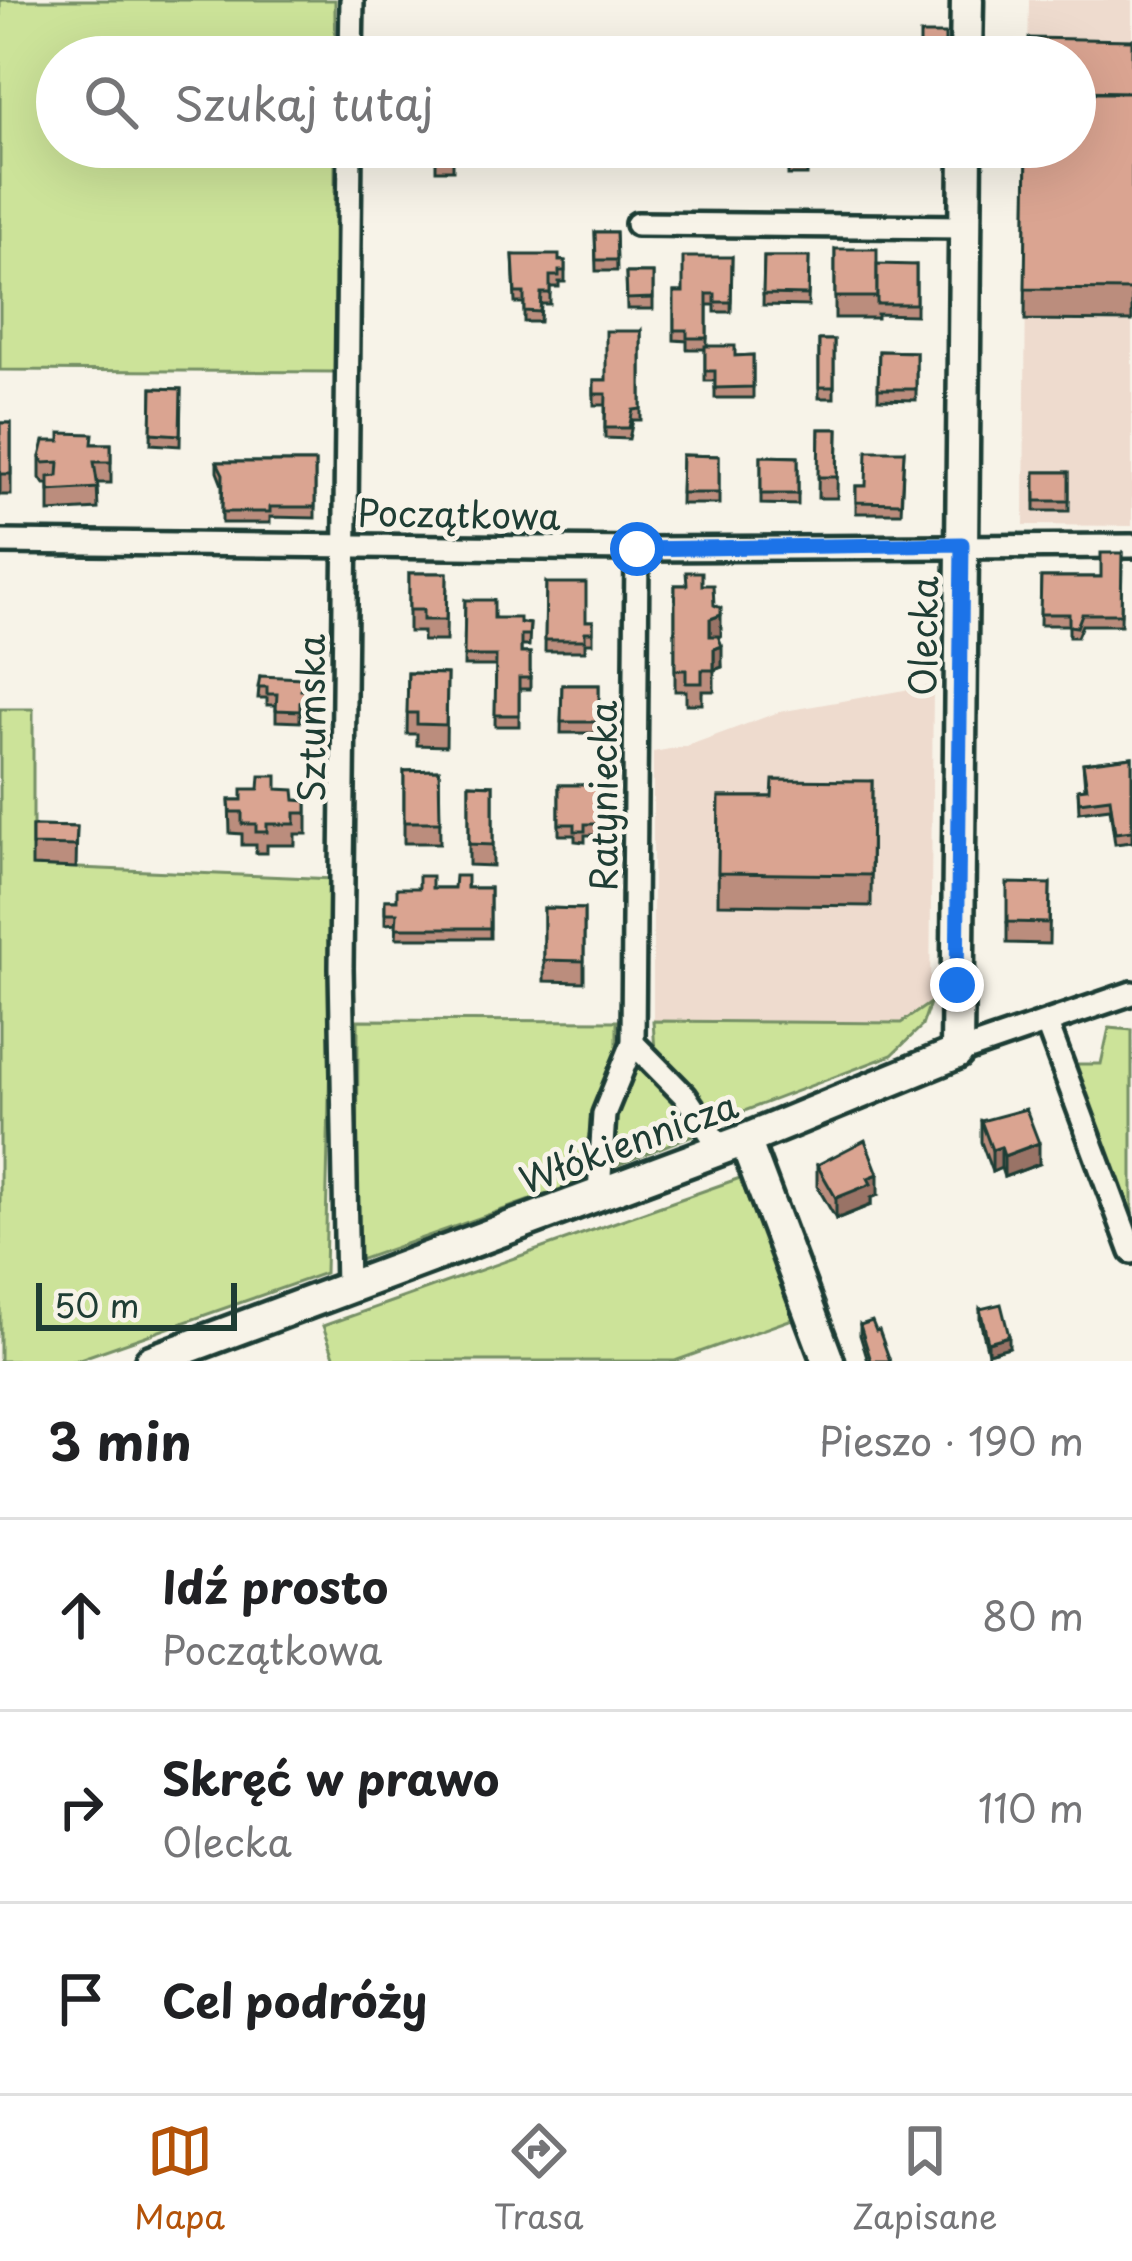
<!DOCTYPE html>
<html lang="pl">
<head>
<meta charset="utf-8">
<style>
	:root { --surface:#fff; --page:#f6f6f6; --text:#202124; --muted:#757577; --line:#e0e0e0; --accent:#b45309 }
	body { margin:0; font-family:"Playpen Sans",sans-serif; background:var(--page); color:var(--text) }
	.scale { position:absolute; left:36px; bottom:30px; width:201px; box-sizing:border-box; padding-left:12px; border:6px solid #1f3d34; border-top:0; font-size:33px; line-height:42px; white-space:nowrap; color:#1f3d34; -webkit-text-stroke:9px #f7f3e8; paint-order:stroke }
	.stop { position:absolute; width:36px; height:36px; margin:-27px; border:9px solid #1a73e8; border-radius:50%; background:#fff }
	.stop.end { background:#1a73e8; border-color:#fff; box-shadow:0 3px 12px #0008 }
	.list { margin:0; padding:0; list-style:none }
	h2 { display:flex; justify-content:space-between; align-items:center; height:156px; margin:0; padding:0 48px; font-size:51px }
	h2 small { font-size:39px; font-weight:400; color:var(--muted) }
	.list li { display:grid; grid-template-columns:78px 1fr auto; gap:36px; align-items:center; box-sizing:border-box; height:192px; padding:0 48px; border-top:3px solid var(--line) }
	.list b { display:block; font-size:45px; white-space:nowrap }
	.list p { margin:0; font-size:39px; white-space:nowrap; color:var(--muted) }
	.list em { font-size:39px; font-style:normal; color:var(--muted) }
	.icon { flex:none; width:66px; height:66px; fill:none; stroke:currentColor; stroke-width:2; stroke-linecap:round; stroke-linejoin:round }
	.map { position:relative; flex:none; width:1132px; height:1361px; overflow:hidden }
	.search { position:absolute; background:var(--surface); box-shadow:0 12px 48px #0002; left:36px; right:36px; top:36px; height:132px; display:flex; align-items:center; gap:30px; box-sizing:border-box; padding:0 42px; border-radius:66px; color:var(--muted); font-size:45px }
	.sheet { height:732px; background:var(--surface) }
	nav { display:flex; justify-content:space-around; align-items:center; box-sizing:border-box; height:168px; border-top:3px solid var(--line); background:var(--surface); font-size:33px; color:var(--muted) }
	nav a { display:grid; justify-items:center; gap:6px }
	nav .on { color:var(--accent) }
	.map>svg:first-child { display:block }
</style>
</head>
<body>
<div class="map">
<svg width="1132" height="1361" viewBox="0 0 1132 1361">
	<rect width="100%" height="100%" fill="#f7f3e8"/>
	<filter id="ink" filterUnits="userSpaceOnUse"><feTurbulence type="fractalNoise" baseFrequency=".00833" numOctaves="2"/><feDisplacementMap in="SourceGraphic" scale="24" xChannelSelector="R" yChannelSelector="G"/><feConvolveMatrix kernelMatrix="1 2 1 2 8 2 1 2 1" color-interpolation-filters="sRGB"/></filter>
	<g filter="url(#ink)">
		<g fill="#eedbce">
			<path d="M 1029,0 L 1132,0 L 1132,526 L 1024,525 L 1027,147 L 1075,147 L 1075,57 L 1028,57 Z"/>
			<path d="M 933,685 L 930,1003 L 902,1023 L 653,1021 L 653,752 L 687,746 L 779,712 Z"/>
		</g>
		<g fill="#cce399" stroke="#769066" stroke-width="3">
			<path d="M 0,0 L 335,0 L 335,57 L 57,57 L 57,147 L 335,147 L 335,372 L 0,370 Z"/>
			<path d="M 0,709 L 33,709 L 33,866 L 334,879 L 325,1273 L 74,1361 L 0,1361 Z"/>
			<path d="M 930,1003 L 922,1026 L 892,1055 L 718,1121 L 655,1051 L 653,1021 L 901,1023 Z"/>
			<path d="M 358,1020 L 617,1021 L 617,1056 L 586,1144 L 587,1180 L 357,1261 Z"/>
			<path d="M 1109,1028 L 1132,1030 L 1132,1238 L 1067,1064 L 1101,1064 Z"/>
			<path d="M 634,1064 C 664,1074 682,1107 698,1133 L 607,1169 L 613,1115 Z"/>
			<path d="M 740,1178 L 795,1318 L 675,1361 L 336,1361 L 323,1326 Z"/>
		</g>
		<g fill="none" stroke-linecap="round" stroke-linejoin="round">
			<g stroke="#1f3d34" stroke-width="30">
				<g id="street">
					<path d="M 351,57 L 352,0"/>
					<path d="M 637,224 L 965,227"/>
					<path d="M 0,542 L 637,549 L 1132,546"/>
					<path d="M 637,549 L 633,1043 L 685,1096 L 721,1149"/>
					<path d="M 1047,1024 L 1132,1252"/>
					<path d="M 957,1053 L 1132,993"/>
					<path d="M 599,1192 L 604,1114 L 633,1043"/>
					<path d="M 347,1289 L 341,968 L 350,147"/>
				</g>
			</g>
			<g stroke="#1f3d34" stroke-width="39">
				<g id="secondary">
					<path d="M 966,57 L 967,0"/>
					<path d="M 745,1140 L 828,1361"/>
					<path d="M 151,1361 L 745,1140 L 957,1053 L 966,147"/>
				</g>
			</g>
			<use href="#street" stroke="#f7f3e8" stroke-width="21"/>
			<use href="#secondary" stroke="#f7f3e8" stroke-width="30"/>
		</g>
		<g fill="#bb8d7d" stroke="#1f3d34" stroke-width="3">
			<path d="M 1132,40 L 1132,321 L 1025,320 L 1027,147 Z"/>
			<path d="M 409,147 L 486,147 L 486,153 L 453,157 L 453,170 L 436,170 L 436,157 L 409,152 Z"/>
			<path d="M 788,147 L 829,147 L 829,158 L 822,157 L 822,164 L 807,164 L 807,175 L 788,175 Z"/>
			<path d="M 595,232 L 616,232 L 617,271 L 596,271 Z"/>
			<path d="M 835,249 L 877,270 L 916,265 L 916,315 L 877,314 L 877,318 L 835,318 Z"/>
			<path d="M 513,255 L 565,261 L 565,282 L 559,282 L 559,287 L 550,287 L 550,304 L 541,304 L 540,322 L 524,322 L 524,303 L 515,303 Z"/>
			<path d="M 732,257 L 731,312 L 715,312 L 715,305 L 707,305 L 707,346 L 735,356 L 753,355 L 753,398 L 715,398 L 715,381 L 705,381 L 705,349 L 687,349 L 687,341 L 674,340 L 674,292 L 683,292 Z"/>
			<path d="M 764,257 L 809,257 L 808,306 L 763,305 Z"/>
			<path d="M 626,273 L 653,273 L 653,309 L 627,309 Z"/>
			<path d="M 641,331 L 641,420 L 633,420 L 629,439 L 605,438 L 605,405 L 594,405 L 594,380 L 606,380 Z"/>
			<rect x="819" y="340" width="15" height="58"/>
			<path d="M 879,351 L 916,352 L 916,400 L 878,399 Z"/>
			<path d="M 152,388 L 181,389 L 180,446 L 151,444 Z"/>
			<rect x="0" y="423" width="11" height="72"/>
			<path d="M 819,429 L 838,429 L 837,498 L 818,498 Z"/>
			<path d="M 92,444 L 111,444 L 111,483 L 97,483 L 98,509 L 49,512 L 49,484 L 44,484 L 40,478 L 40,457 Z"/>
			<path d="M 904,451 L 901,513 L 856,513 L 856,486 L 866,486 Z"/>
			<path d="M 682,455 L 719,456 L 719,504 L 681,504 Z"/>
			<path d="M 761,456 L 798,457 L 798,505 L 761,504 Z"/>
			<path d="M 217,462 L 315,462 L 315,518 L 270,517 L 270,523 L 222,523 L 222,485 L 217,472 Z"/>
			<rect x="1035" y="472" width="34" height="39"/>
			<path d="M 1122,553 L 1121,625 L 1082,625 L 1077,637 L 1069,637 L 1069,625 L 1040,625 L 1041,577 L 1101,577 Z"/>
			<path d="M 409,573 L 447,573 L 446,641 L 423,641 L 423,632 L 409,632 Z"/>
			<path d="M 546,583 L 586,621 L 593,621 L 593,643 L 585,643 L 585,651 L 545,651 Z"/>
			<path d="M 675,585 L 702,585 L 714,605 L 721,636 L 719,637 L 722,667 L 714,670 L 714,691 L 702,691 L 702,704 L 686,704 L 686,691 L 675,691 Z"/>
			<path d="M 465,600 L 494,618 L 530,624 L 529,646 L 521,646 L 521,653 L 530,653 L 530,689 L 519,689 L 519,726 L 495,726 L 496,666 L 464,666 Z"/>
			<path d="M 408,673 L 447,674 L 446,746 L 417,745 L 417,734 L 407,734 Z"/>
			<path d="M 260,676 L 302,690 L 314,690 L 313,713 L 300,712 L 300,722 L 276,721 L 276,705 L 267,705 L 267,698 L 258,698 Z"/>
			<path d="M 562,685 L 599,685 L 599,733 L 561,733 Z"/>
			<path d="M 1132,757 L 1132,842 L 1115,844 L 1110,808 L 1079,812 L 1078,789 L 1085,788 L 1083,763 Z"/>
			<path d="M 439,770 L 440,843 L 404,843 L 404,771 Z"/>
			<path d="M 872,781 L 871,906 L 718,904 L 719,797 L 772,797 Z"/>
			<path d="M 469,784 L 493,785 L 493,866 L 469,865 Z"/>
			<path d="M 559,785 L 598,785 L 598,835 L 585,835 L 585,842 L 575,841 L 575,835 L 559,835 Z"/>
			<path d="M 277,789 L 295,800 L 307,801 L 307,834 L 295,834 L 295,845 L 267,845 L 267,853 L 256,853 L 256,845 L 242,845 L 242,834 L 230,833 L 229,800 L 242,800 Z"/>
			<path d="M 32,826 L 77,827 L 76,868 L 32,866 Z"/>
			<path d="M 1050,884 L 1049,944 L 1007,943 L 1007,922 Z"/>
			<path d="M 432,888 L 490,888 L 490,938 L 396,938 L 397,923 L 385,924 L 385,900 L 397,900 Z"/>
			<path d="M 544,908 L 584,909 L 584,982 L 544,981 Z"/>
			<path d="M 981,1121 L 1039,1164 L 1004,1177 L 1001,1168 L 992,1172 L 981,1142 Z"/>
			<path d="M 817,1165 L 878,1195 L 871,1198 L 871,1205 L 836,1219 L 817,1186 Z"/>
			<path d="M 980,1309 L 1009,1347 L 988,1353 L 980,1320 Z"/>
			<path d="M 860,1325 L 890,1361 L 868,1361 L 860,1335 Z"/>
		</g>
		<g fill="#997366" stroke="#1f3d34" stroke-width="3">
			<path d="M 721,615 L 721,636 L 710,640 L 710,619 Z"/>
			<path d="M 722,646 L 722,667 L 714,670 L 714,649 Z"/>
			<path d="M 1039,1143 L 1039,1164 L 1004,1177 L 1004,1156 Z"/>
			<path d="M 1001,1147 L 1001,1168 L 992,1172 L 992,1150 Z"/>
			<path d="M 878,1174 L 878,1195 L 871,1198 L 871,1205 L 836,1219 L 836,1198 L 868,1178 Z"/>
			<path d="M 1009,1336 L 1009,1347 L 988,1353 L 988,1342 Z"/>
		</g>
		<g fill="#daa491" stroke="#1f3d34" stroke-width="3">
			<path d="M 920,34 L 945,34 L 945,56 L 920,57 Z"/>
			<path d="M 1029,38 L 1132,40 L 1132,92 L 1075,91 L 1075,57 L 1029,57 Z"/>
			<path d="M 1075,93 L 1132,93 L 1132,290 L 1025,289 L 1027,147 L 1075,147 Z"/>
			<rect x="436" y="147" width="17" height="12"/>
			<path d="M 788,147 L 822,147 L 822,153 L 807,153 L 807,165 L 788,164 Z"/>
			<path d="M 595,232 L 616,232 L 617,260 L 596,260 Z"/>
			<rect x="835" y="249" width="42" height="48"/>
			<path d="M 513,255 L 559,255 L 559,261 L 565,261 L 565,271 L 559,271 L 559,276 L 550,276 L 550,293 L 541,293 L 540,312 L 524,311 L 524,293 L 515,293 Z"/>
			<path d="M 683,257 L 732,257 L 731,302 L 715,302 L 715,294 L 707,294 L 707,338 L 687,338 L 687,330 L 674,330 L 674,292 L 683,292 Z"/>
			<path d="M 764,257 L 809,257 L 808,295 L 763,294 Z"/>
			<path d="M 877,264 L 916,265 L 916,304 L 877,304 Z"/>
			<path d="M 626,273 L 653,273 L 653,298 L 627,299 Z"/>
			<path d="M 606,331 L 641,331 L 641,409 L 633,410 L 629,428 L 605,428 L 606,394 L 594,394 L 594,380 L 606,380 Z"/>
			<rect x="819" y="340" width="15" height="47"/>
			<path d="M 705,346 L 735,346 L 735,356 L 753,355 L 753,387 L 715,388 L 715,371 L 705,371 Z"/>
			<path d="M 879,351 L 916,352 L 916,389 L 878,389 Z"/>
			<path d="M 152,388 L 181,389 L 180,435 L 151,433 Z"/>
			<rect x="0" y="423" width="11" height="51"/>
			<path d="M 819,429 L 838,429 L 837,477 L 818,477 Z"/>
			<path d="M 60,433 L 93,434 L 92,444 L 111,444 L 111,462 L 94,462 L 98,488 L 49,491 L 49,477 L 58,476 L 59,462 L 44,463 L 40,457 L 44,441 L 60,441 Z"/>
			<path d="M 867,451 L 904,451 L 901,503 L 856,502 L 856,486 L 866,486 Z"/>
			<path d="M 682,455 L 719,456 L 719,493 L 681,493 Z"/>
			<path d="M 761,456 L 798,457 L 798,494 L 761,494 Z"/>
			<path d="M 217,462 L 315,462 L 315,507 L 270,507 L 270,512 L 222,512 L 223,474 Z"/>
			<rect x="1035" y="472" width="34" height="29"/>
			<path d="M 1101,553 L 1122,553 L 1121,614 L 1082,614 L 1077,627 L 1069,626 L 1069,614 L 1040,614 L 1041,577 L 1101,577 Z"/>
			<path d="M 686,572 L 702,572 L 702,585 L 713,585 L 714,605 L 721,608 L 721,615 L 710,619 L 710,636 L 718,636 L 722,646 L 714,649 L 714,670 L 702,670 L 702,683 L 686,683 L 686,670 L 675,670 L 675,585 L 687,585 Z"/>
			<path d="M 409,573 L 447,573 L 446,620 L 423,620 L 423,610 L 409,610 Z"/>
			<path d="M 546,583 L 586,583 L 586,621 L 593,621 L 593,632 L 585,632 L 585,640 L 545,640 Z"/>
			<path d="M 465,600 L 494,600 L 494,618 L 520,618 L 520,623 L 530,624 L 529,635 L 521,635 L 521,653 L 530,653 L 530,678 L 519,678 L 519,715 L 495,715 L 496,656 L 464,656 Z"/>
			<path d="M 408,673 L 447,674 L 446,725 L 417,724 L 417,713 L 407,713 Z"/>
			<path d="M 260,676 L 302,678 L 301,690 L 314,690 L 313,702 L 300,702 L 300,711 L 276,710 L 277,694 L 267,694 L 267,687 L 258,687 Z"/>
			<path d="M 562,685 L 599,685 L 599,722 L 561,722 Z"/>
			<path d="M 1132,757 L 1132,831 L 1115,833 L 1110,798 L 1079,802 L 1078,789 L 1087,788 L 1083,763 Z"/>
			<path d="M 439,770 L 440,822 L 404,822 L 404,771 Z"/>
			<path d="M 260,776 L 277,776 L 277,789 L 294,790 L 295,800 L 307,801 L 307,813 L 295,813 L 295,824 L 267,824 L 267,832 L 256,832 L 256,824 L 242,824 L 242,812 L 230,812 L 229,800 L 242,800 L 242,789 L 259,789 Z"/>
			<path d="M 773,780 L 872,781 L 871,875 L 718,873 L 719,797 L 772,797 Z"/>
			<path d="M 469,784 L 493,785 L 493,845 L 469,844 Z"/>
			<path d="M 559,785 L 598,785 L 598,824 L 585,824 L 585,831 L 575,831 L 575,824 L 559,824 Z"/>
			<path d="M 32,826 L 77,827 L 76,846 L 32,845 Z"/>
			<path d="M 419,876 L 432,876 L 432,888 L 454,888 L 455,876 L 467,876 L 467,888 L 490,888 L 490,928 L 396,928 L 397,913 L 385,913 L 385,900 L 397,900 L 397,888 L 419,888 Z"/>
			<path d="M 1007,883 L 1050,884 L 1049,923 L 1007,922 Z"/>
			<path d="M 544,908 L 584,909 L 584,961 L 544,960 Z"/>
			<path d="M 1026,1109 L 1039,1143 L 1004,1156 L 1001,1147 L 992,1150 L 981,1121 Z"/>
			<path d="M 865,1140 L 878,1174 L 868,1178 L 871,1184 L 836,1198 L 817,1165 Z"/>
			<path d="M 1001,1304 L 1009,1336 L 988,1342 L 980,1309 Z"/>
			<path d="M 872,1321 L 876,1331 L 879,1330 L 890,1361 L 871,1361 L 860,1325 Z"/>
		</g>
	</g>
	<g fill="none" stroke-linecap="round" stroke-linejoin="round" filter="url(#ink)">
		<path stroke="#1a73e8" stroke-width="15" d="M 637,549 L 962,544 L 957,985"/>
	</g>
	<g text-anchor="middle" dominant-baseline="central" stroke-width="10" stroke-linejoin="round" paint-order="stroke">
		<g font-size="36" fill="#1f3d34" stroke="#f7f3e8">
			<text transform="translate(459 513) rotate(1)">Początkowa</text>
			<text transform="translate(922 636) rotate(-89)">Olecka</text>
			<text transform="translate(310 718) rotate(-90)">Sztumska</text>
			<text transform="translate(602 796) rotate(-90)">Ratyniecka</text>
			<text transform="translate(628 1141) rotate(-20)">Włókiennicza</text>
		</g>
	</g>
</svg>
<div class="scale">50 m</div>
<div class="stop" style="left:637px;top:549px"></div>
<div class="stop end" style="left:957px;top:985px"></div>
<div class="search"><svg class="icon" aria-label="search" viewBox="0 0 24 24"><circle cx="10" cy="10" r="6"/><path d="M15 15l6 6"/></svg>Szukaj tutaj</div>
</div>
<section class="sheet">
<h2>3 min<small>Pieszo · 190 m</small></h2>
<ul class="list">
<li><svg class="icon" aria-label="ahead" viewBox="0 0 24 24"><path d="M12 20V5M6 11l6-6 6 6"/></svg><div><b>Idź prosto</b><p>Początkowa</p></div><em>80 m</em></li>
<li><svg class="icon" aria-label="right" viewBox="0 0 24 24"><path d="M7 20v-9h11M14 6l5 5-5 5"/></svg><div><b>Skręć w prawo</b><p>Olecka</p></div><em>110 m</em></li>
<li><svg class="icon" aria-label="arrive" viewBox="0 0 24 24"><path d="M6 21V4h12l-3 4 3 4H6"/></svg><div><b>Cel podróży</b></div></li>
</ul>
</section>
<nav>
<a class="on"><svg class="icon" aria-label="map" viewBox="0 0 24 24"><path d="M3 6l6-2 6 2 6-2v14l-6 2-6-2-6 2zM9 4v14M15 6v14"/></svg>Mapa</a>
<a><svg class="icon" aria-label="directions" viewBox="0 0 24 24"><path d="M12 3l9 9-9 9-9-9zM9 14v-3h6M13 9l2 2-2 2"/></svg>Trasa</a>
<a><svg class="icon" aria-label="saved" viewBox="0 0 24 24"><path d="M7 4h10v16l-5-4-5 4z"/></svg>Zapisane</a>
</nav>
</body>
</html>
